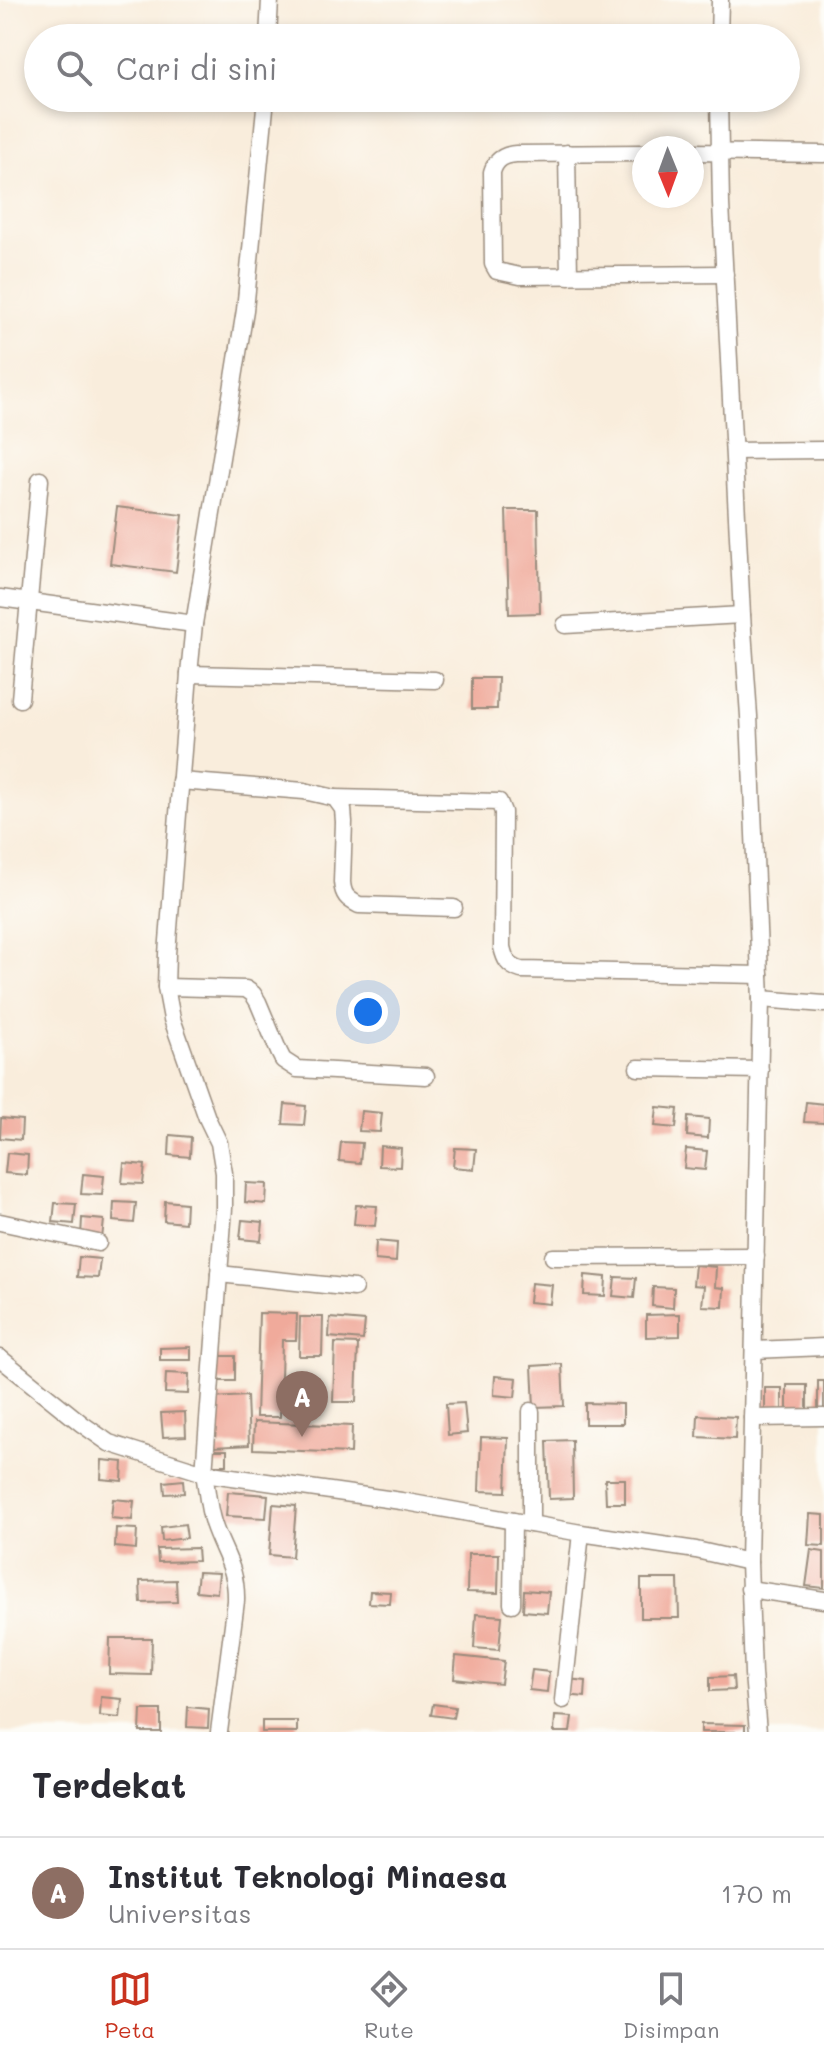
<!DOCTYPE html>
<html lang="id">
<head>
<meta charset="utf-8">
<style>
	:root { --surface:#fff; --page:#f2f2f3; --text:#2b2b33; --muted:#7c7c81; --line:#e1e1e2; --accent:#c8321e }
	body { margin:0; font-family:Mali,sans-serif; background:var(--page); color:var(--text) }
	.compass { position:absolute; left:632px; top:136px; width:72px; height:72px; border-radius:50%; background:var(--surface); box-shadow:0 4px 12px #0003; rotate:179deg }
	.you { position:absolute; left:368px; top:1012px; width:28px; height:28px; margin:-20px; border:6px solid #fff; border-radius:50%; background:#1a73e8; box-shadow:0 0 0 12px #1a73e833 }
	.badge { display:grid; place-items:center; width:52px; height:52px; border-radius:50%; background:var(--accent); color:#fff; font-size:26px; font-weight:700 }
	.pin { position:absolute; translate:-50% -66px; filter:drop-shadow(0 2px 4px #0008) }
	.pin::after { content:''; position:absolute; top:42px; width:28px; height:24px; background:inherit; clip-path:polygon(0 0,100% 0,50% 100%) }
	.list { margin:0; padding:0; list-style:none }
	h2 { display:flex; justify-content:space-between; align-items:center; height:104px; margin:0; padding:0 32px; font-size:34px }
	h2 small { font-size:26px; font-weight:400; color:var(--muted) }
	.list li { display:grid; grid-template-columns:52px 1fr auto; gap:24px; align-items:center; box-sizing:border-box; height:112px; padding:0 32px; border-top:2px solid var(--line) }
	.list b { display:block; font-size:30px; white-space:nowrap }
	.list p { margin:0; font-size:26px; white-space:nowrap; color:var(--muted) }
	.list em { font-size:26px; font-style:normal; color:var(--muted) }
	.icon { flex:none; width:44px; height:44px; fill:none; stroke:currentColor; stroke-width:2; stroke-linecap:round; stroke-linejoin:round }
	.map { position:relative; flex:none; width:824px; height:1732px; overflow:hidden }
	.search { position:absolute; background:var(--surface); box-shadow:0 4px 12px #0003; left:24px; right:24px; top:24px; height:88px; display:flex; align-items:center; gap:20px; box-sizing:border-box; padding:0 28px; border-radius:44px; color:var(--muted); font-size:30px }
	.sheet { height:216px; background:var(--surface) }
	nav { display:flex; justify-content:space-around; align-items:center; box-sizing:border-box; height:112px; border-top:2px solid var(--line); background:var(--surface); font-size:22px; color:var(--muted) }
	nav a { display:grid; justify-items:center; gap:4px }
	nav .on { color:var(--accent) }
	.map>svg:first-child { display:block }
</style>
</head>
<body>
<div class="map">
<svg width="824" height="1732" viewBox="0 0 824 1732">
	<rect width="100%" height="100%" fill="#fdfcf7"/>
	<filter id="ink" filterUnits="userSpaceOnUse"><feTurbulence type="fractalNoise" baseFrequency=".0125" numOctaves="2"/><feDisplacementMap in="SourceGraphic" scale="16" xChannelSelector="R" yChannelSelector="G"/><feConvolveMatrix kernelMatrix="1 2 1 2 8 2 1 2 1" color-interpolation-filters="sRGB"/></filter>
	<filter id="wash" filterUnits="userSpaceOnUse"><feTurbulence type="fractalNoise" baseFrequency=".006" numOctaves="4" result="noise"/><feDisplacementMap in="SourceGraphic" scale="32" xChannelSelector="R" yChannelSelector="G"/><feGaussianBlur stdDeviation="1.8" result="paint"/><feColorMatrix in="noise" values="0 0 0 0 0 0 0 0 0 0 0 0 0 0 0 0 0 1.4 0 .05"/><feComposite in="paint" operator="in"/></filter>
	<g filter="url(#wash)">
		<rect width="100%" height="100%" fill="#f9eddc"/>
		<g id="blocks">
			<g fill="#f0aa9b">
				<path d="M 117,507 L 183,515 L 176,572 L 110,564 Z"/>
				<path d="M 506,510 L 538,510 L 540,613 L 509,614 Z"/>
				<path d="M 472,678 L 498,678 L 497,709 L 472,709 Z"/>
				<path d="M 806,1102 L 824,1104 L 824,1123 L 804,1122 Z"/>
				<path d="M 285,1104 L 306,1106 L 304,1125 L 283,1124 Z"/>
				<path d="M 657,1107 L 678,1109 L 676,1128 L 655,1126 Z"/>
				<path d="M 361,1111 L 382,1113 L 380,1132 L 359,1131 Z"/>
				<path d="M 688,1117 L 709,1119 L 708,1138 L 687,1136 Z"/>
				<path d="M 1,1118 L 22,1120 L 21,1140 L 0,1138 Z"/>
				<path d="M 170,1135 L 191,1137 L 190,1157 L 169,1155 Z"/>
				<path d="M 341,1142 L 362,1143 L 360,1163 L 339,1161 Z"/>
				<path d="M 380,1146 L 401,1148 L 400,1167 L 379,1166 Z"/>
				<path d="M 455,1148 L 476,1149 L 474,1169 L 453,1167 Z"/>
				<path d="M 686,1149 L 707,1151 L 705,1170 L 684,1168 Z"/>
				<path d="M 7,1153 L 28,1155 L 27,1175 L 5,1173 Z"/>
				<path d="M 124,1163 L 145,1165 L 143,1184 L 122,1183 Z"/>
				<path d="M 83,1174 L 104,1176 L 102,1195 L 81,1194 Z"/>
				<path d="M 246,1183 L 267,1184 L 266,1204 L 245,1202 Z"/>
				<path d="M 165,1201 L 186,1203 L 185,1223 L 164,1221 Z"/>
				<path d="M 114,1202 L 136,1203 L 134,1223 L 113,1221 Z"/>
				<path d="M 55,1203 L 76,1204 L 74,1224 L 53,1222 Z"/>
				<path d="M 356,1205 L 377,1206 L 375,1226 L 354,1224 Z"/>
				<path d="M 82,1218 L 104,1220 L 102,1239 L 81,1237 Z"/>
				<path d="M 242,1220 L 263,1222 L 261,1241 L 240,1239 Z"/>
				<path d="M 376,1241 L 397,1243 L 396,1262 L 375,1260 Z"/>
				<path d="M 79,1257 L 100,1259 L 98,1278 L 77,1277 Z"/>
				<path d="M 695,1265 L 716,1267 L 715,1287 L 724,1288 L 723,1307 L 702,1306 L 704,1286 L 693,1285 Z"/>
				<path d="M 585,1275 L 606,1277 L 605,1296 L 584,1295 Z"/>
				<path d="M 615,1277 L 636,1278 L 634,1298 L 613,1296 Z"/>
				<path d="M 531,1283 L 552,1285 L 550,1304 L 529,1302 Z"/>
				<path d="M 653,1287 L 674,1288 L 673,1308 L 652,1306 Z"/>
				<path d="M 259,1313 L 297,1314 L 296,1340 L 282,1340 L 280,1417 L 256,1417 Z"/>
				<path d="M 680,1314 L 680,1336 L 646,1337 L 646,1315 Z"/>
				<path d="M 300,1317 L 323,1317 L 322,1356 L 299,1356 Z"/>
				<path d="M 330,1318 L 365,1321 L 363,1340 L 329,1337 Z"/>
				<path d="M 335,1343 L 358,1344 L 356,1402 L 333,1402 Z"/>
				<path d="M 191,1347 L 191,1360 L 160,1360 L 160,1348 Z"/>
				<rect x="213" y="1356" width="22" height="25"/>
				<path d="M 562,1364 L 564,1406 L 534,1407 L 532,1366 Z"/>
				<path d="M 166,1373 L 189,1374 L 188,1394 L 165,1393 Z"/>
				<path d="M 495,1376 L 517,1378 L 515,1397 L 494,1395 Z"/>
				<rect x="818" y="1381" width="6" height="28"/>
				<rect x="787" y="1385" width="20" height="27"/>
				<rect x="765" y="1388" width="17" height="22"/>
				<path d="M 247,1396 L 249,1445 L 214,1447 L 212,1398 Z"/>
				<path d="M 464,1403 L 467,1433 L 448,1435 L 446,1404 Z"/>
				<path d="M 585,1403 L 623,1404 L 623,1424 L 585,1424 Z"/>
				<path d="M 185,1412 L 186,1436 L 163,1437 L 161,1413 Z"/>
				<path d="M 698,1415 L 736,1417 L 735,1439 L 697,1437 Z"/>
				<path d="M 254,1422 L 352,1426 L 351,1453 L 253,1449 Z"/>
				<path d="M 481,1437 L 508,1438 L 506,1492 L 479,1491 Z"/>
				<path d="M 572,1440 L 573,1498 L 549,1499 L 547,1441 Z"/>
				<rect x="209" y="1450" width="18" height="15"/>
				<path d="M 102,1460 L 123,1462 L 122,1481 L 101,1479 Z"/>
				<path d="M 605,1479 L 625,1479 L 625,1503 L 606,1503 Z"/>
				<path d="M 183,1480 L 184,1493 L 165,1494 L 164,1482 Z"/>
				<path d="M 228,1492 L 268,1495 L 266,1518 L 226,1516 Z"/>
				<path d="M 113,1499 L 134,1501 L 132,1520 L 111,1518 Z"/>
				<path d="M 273,1504 L 296,1506 L 292,1557 L 269,1555 Z"/>
				<path d="M 810,1514 L 824,1515 L 824,1546 L 808,1545 Z"/>
				<path d="M 185,1524 L 187,1538 L 162,1541 L 161,1527 Z"/>
				<path d="M 116,1528 L 137,1529 L 136,1549 L 115,1547 Z"/>
				<path d="M 197,1548 L 198,1561 L 158,1562 L 157,1549 Z"/>
				<path d="M 811,1550 L 824,1552 L 824,1588 L 806,1586 Z"/>
				<path d="M 468,1554 L 499,1554 L 498,1593 L 467,1592 Z"/>
				<path d="M 198,1572 L 219,1573 L 217,1593 L 196,1591 Z"/>
				<path d="M 641,1579 L 678,1579 L 679,1618 L 641,1618 Z"/>
				<path d="M 176,1580 L 177,1602 L 141,1603 L 140,1581 Z"/>
				<path d="M 524,1590 L 549,1592 L 547,1613 L 523,1611 Z"/>
				<path d="M 370,1591 L 391,1592 L 390,1604 L 369,1603 Z"/>
				<path d="M 476,1614 L 502,1616 L 499,1650 L 474,1648 Z"/>
				<path d="M 110,1638 L 152,1638 L 151,1675 L 109,1674 Z"/>
				<path d="M 456,1656 L 504,1661 L 501,1684 L 454,1679 Z"/>
				<path d="M 532,1670 L 549,1672 L 547,1692 L 529,1690 Z"/>
				<path d="M 733,1676 L 734,1690 L 710,1691 L 710,1677 Z"/>
				<path d="M 567,1679 L 586,1681 L 585,1697 L 566,1695 Z"/>
				<path d="M 101,1697 L 122,1699 L 120,1718 L 100,1716 Z"/>
				<path d="M 433,1704 L 455,1707 L 453,1718 L 431,1715 Z"/>
				<path d="M 188,1707 L 209,1709 L 208,1728 L 187,1727 Z"/>
				<path d="M 141,1710 L 161,1710 L 161,1732 L 140,1732 Z"/>
				<path d="M 555,1716 L 572,1717 L 570,1732 L 554,1732 Z"/>
				<rect x="262" y="1721" width="35" height="11"/>
				<path d="M 701,1724 L 745,1725 L 745,1732 L 701,1732 Z"/>
			</g>
		</g>
	</g>
	<g filter="url(#ink)">
		<use href="#blocks" fill-opacity="0" stroke="#9a8c7d" stroke-width="2"/>
		<g fill="none" stroke-linecap="round" stroke-linejoin="round">
			<g stroke="#9a8c7d" stroke-width="19">
				<g id="minor">
					<path d="M 268,38 L 270,0"/>
					<path d="M 719,38 L 720,0"/>
					<path d="M 719,98 L 721,204 L 742,615 L 749,716 L 761,999 L 749,1562 L 753,1674 L 758,1732"/>
					<path d="M 692,152 L 824,154"/>
					<path d="M 567,153 L 569,276"/>
					<path d="M 644,153 L 516,154 C 504,155 496,159 492,172 L 493,264 L 497,271 L 520,276 L 725,274"/>
					<path d="M 734,451 L 824,450"/>
					<path d="M 0,598 L 194,624"/>
					<path d="M 565,625 L 742,615"/>
					<path d="M 189,674 L 435,680"/>
					<path d="M 20,699 L 40,480"/>
					<path d="M 180,781 L 304,791 L 335,798 L 343,809 L 344,822 L 342,882 C 343,895 347,899 359,905 L 454,908"/>
					<path d="M 335,798 L 499,802 L 503,812 L 502,947 C 505,960 508,966 521,970 L 760,975"/>
					<path d="M 166,987 L 246,989 L 253,994 L 258,1002 L 279,1052 L 283,1060 L 297,1069 L 426,1076"/>
					<path d="M 761,999 L 824,1004"/>
					<path d="M 638,1068 L 760,1070"/>
					<path d="M 0,1222 L 98,1243"/>
					<path d="M 553,1257 L 756,1256"/>
					<path d="M 219,1274 L 354,1288"/>
					<path d="M 754,1350 L 824,1347"/>
					<path d="M 0,1358 L 82,1424 L 109,1443 L 204,1473 L 401,1501 L 581,1533 L 696,1550 L 749,1562"/>
					<path d="M 531,1411 L 531,1524"/>
					<path d="M 752,1418 L 824,1417"/>
					<path d="M 749,1589 L 824,1600"/>
					<path d="M 512,1604 L 513,1521"/>
					<path d="M 563,1700 L 581,1533"/>
					<path d="M 219,1732 L 236,1601 C 237,1567 223,1553 213,1523 C 208,1507 207,1490 204,1473 L 224,1208 L 224,1173 L 219,1143 L 207,1118 L 172,1019 L 166,987 L 167,954 L 189,674 L 194,624 L 245,310 L 266,98"/>
				</g>
			</g>
			<use href="#minor" stroke="#fff" stroke-width="16"/>
		</g>
	</g>
</svg>
<svg class="compass" viewBox="-18 -18 36 36"><path d="M0-13l5 13h-10z" fill="#e53935"/><path d="M0 13l5-13h-10z" fill="#7c7c81"/></svg>
<div class="you"></div>
<div class="pin badge" style="left:302px;top:1437px;background:#8d6e63">A</div>
<div class="search"><svg class="icon" aria-label="search" viewBox="0 0 24 24"><circle cx="10" cy="10" r="6"/><path d="M15 15l6 6"/></svg>Cari di sini</div>
</div>
<section class="sheet">
<h2>Terdekat<small></small></h2>
<ul class="list">
<li><span class="badge" style="background:#8d6e63">A</span><div><b>Institut Teknologi Minaesa</b><p>Universitas</p></div><em>170 m</em></li>
</ul>
</section>
<nav>
<a class="on"><svg class="icon" aria-label="map" viewBox="0 0 24 24"><path d="M3 6l6-2 6 2 6-2v14l-6 2-6-2-6 2zM9 4v14M15 6v14"/></svg>Peta</a>
<a><svg class="icon" aria-label="directions" viewBox="0 0 24 24"><path d="M12 3l9 9-9 9-9-9zM9 14v-3h6M13 9l2 2-2 2"/></svg>Rute</a>
<a><svg class="icon" aria-label="saved" viewBox="0 0 24 24"><path d="M7 4h10v16l-5-4-5 4z"/></svg>Disimpan</a>
</nav>
</body>
</html>
